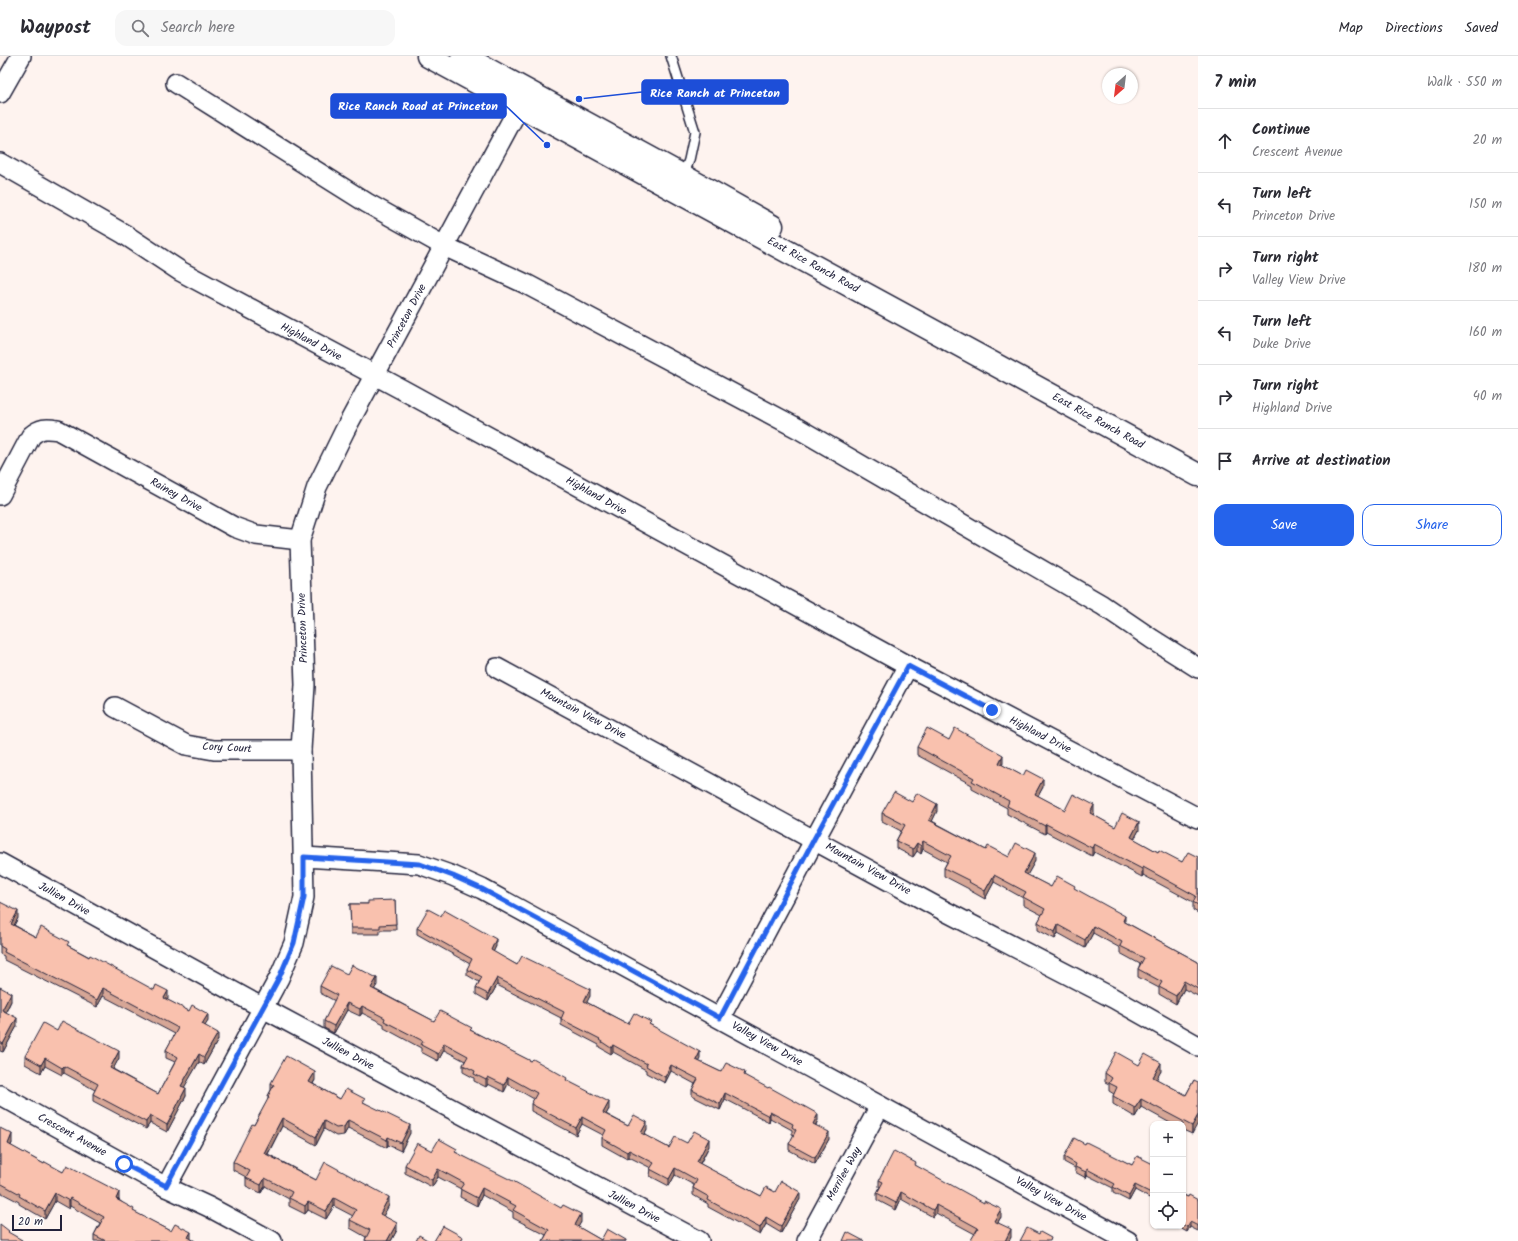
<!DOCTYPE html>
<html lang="en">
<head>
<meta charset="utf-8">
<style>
	:root { --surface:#fff; --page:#f7f7f7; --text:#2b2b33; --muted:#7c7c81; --line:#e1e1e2; --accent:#2563eb }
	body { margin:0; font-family:Kalam,sans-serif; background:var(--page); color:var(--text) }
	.controls { position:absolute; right:12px; bottom:12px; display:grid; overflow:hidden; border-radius:8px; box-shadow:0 1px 3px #0004 }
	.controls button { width:36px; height:36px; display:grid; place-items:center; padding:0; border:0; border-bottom:1px solid var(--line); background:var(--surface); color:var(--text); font:20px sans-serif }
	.compass { position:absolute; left:1102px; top:12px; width:36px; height:36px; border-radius:50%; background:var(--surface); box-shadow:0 1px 3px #0004; rotate:208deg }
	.scale { position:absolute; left:12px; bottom:10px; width:50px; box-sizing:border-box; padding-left:4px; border:2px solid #22223b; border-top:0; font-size:11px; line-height:14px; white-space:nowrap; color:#22223b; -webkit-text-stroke:3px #fff; paint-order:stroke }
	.stop { position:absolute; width:12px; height:12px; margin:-9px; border:3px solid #2563eb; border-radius:50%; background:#fff }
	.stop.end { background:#2563eb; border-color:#fff; box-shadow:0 1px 4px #0008 }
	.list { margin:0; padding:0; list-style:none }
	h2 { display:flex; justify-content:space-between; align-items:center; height:52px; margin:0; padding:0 16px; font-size:17px }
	h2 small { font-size:13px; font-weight:400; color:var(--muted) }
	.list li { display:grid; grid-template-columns:26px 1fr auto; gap:12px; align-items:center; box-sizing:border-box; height:64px; padding:0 16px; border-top:1px solid var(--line) }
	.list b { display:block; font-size:15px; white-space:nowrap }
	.list p { margin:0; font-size:13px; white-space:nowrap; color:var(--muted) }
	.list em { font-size:13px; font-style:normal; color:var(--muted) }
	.actions { display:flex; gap:8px; padding:12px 16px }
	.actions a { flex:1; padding:9px 0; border:1px solid var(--accent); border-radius:12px; text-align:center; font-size:14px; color:var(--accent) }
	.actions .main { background:var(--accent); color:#fff }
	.icon { flex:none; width:22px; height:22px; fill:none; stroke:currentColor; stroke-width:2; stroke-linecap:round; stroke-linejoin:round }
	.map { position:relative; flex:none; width:1198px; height:1185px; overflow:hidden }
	header { display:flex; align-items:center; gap:24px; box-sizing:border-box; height:56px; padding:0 20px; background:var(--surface); border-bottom:1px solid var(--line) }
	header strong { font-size:19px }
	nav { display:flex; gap:22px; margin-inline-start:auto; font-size:14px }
	.search { width:280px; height:36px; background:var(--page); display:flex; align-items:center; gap:10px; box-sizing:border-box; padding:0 14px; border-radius:12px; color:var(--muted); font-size:15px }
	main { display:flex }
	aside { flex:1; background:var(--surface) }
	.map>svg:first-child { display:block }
</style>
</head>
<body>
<header>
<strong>Waypost</strong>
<div class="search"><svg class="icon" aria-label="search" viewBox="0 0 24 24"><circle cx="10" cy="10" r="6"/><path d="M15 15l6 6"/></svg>Search here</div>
<nav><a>Map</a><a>Directions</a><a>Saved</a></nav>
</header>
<main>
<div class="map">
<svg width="1198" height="1185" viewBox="0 0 1198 1185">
	<rect width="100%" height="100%" fill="#fef3ef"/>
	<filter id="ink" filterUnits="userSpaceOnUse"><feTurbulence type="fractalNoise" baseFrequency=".025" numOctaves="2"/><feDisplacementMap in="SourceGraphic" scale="8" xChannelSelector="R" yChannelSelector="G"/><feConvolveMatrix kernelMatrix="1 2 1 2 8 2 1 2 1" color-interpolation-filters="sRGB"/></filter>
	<g filter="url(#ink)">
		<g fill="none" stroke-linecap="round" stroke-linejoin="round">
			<g stroke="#22223b" stroke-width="12">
				<path id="service" d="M 671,0 L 695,76 L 689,104 L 683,121"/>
			</g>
			<g stroke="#22223b" stroke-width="22">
				<g id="minor">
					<path d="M 176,27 L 367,147 L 444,190 L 526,228 L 799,373 L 1102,549 L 1152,583 L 1198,612"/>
					<path d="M 0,37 L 21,0"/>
					<path d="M 0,107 L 124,178 L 180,215 L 403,334 L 908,610 L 1198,762"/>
					<path d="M 0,439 L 31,380 C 40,372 46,372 58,374 L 234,471 L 256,479 L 300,484"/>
					<path d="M 497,612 L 939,852 L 1113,942 L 1198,990"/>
					<path d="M 115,651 L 186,689 L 214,694 L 301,694"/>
					<path d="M 304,801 L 419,808 L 453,820 L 482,833 L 1128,1185"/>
					<path d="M 0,807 L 263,952 L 699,1185"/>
					<path d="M 720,962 L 815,783 L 908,610"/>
					<path d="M 0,1039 L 166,1131 L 209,1151 L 272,1185"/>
					<path d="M 166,1131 L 279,922 L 294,887 L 304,841 L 301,694 L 305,629 L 300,484 L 317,431 L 345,374 L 526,38"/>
					<path d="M 807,1185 L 880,1050"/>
				</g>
			</g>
			<g stroke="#22223b" stroke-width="25">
				<g id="secondary">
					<path d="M 428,0 L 1198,419"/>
					<path d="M 463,0 L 683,120 L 772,170"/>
				</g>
			</g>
			<use href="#service" stroke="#fff" stroke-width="9"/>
			<use href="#minor" stroke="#fff" stroke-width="19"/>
			<use href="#secondary" stroke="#fff" stroke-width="22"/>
		</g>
		<g fill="#d6a696" stroke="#22223b">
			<path d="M 949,684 L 1003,707 L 1002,709 L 1043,731 L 1038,740 L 1065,754 L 1094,757 L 1093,759 L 1115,771 L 1139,774 L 1134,783 L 1158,796 L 1182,806 L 1198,801 L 1198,857 L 1193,854 L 1193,846 L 1143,819 L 1142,821 L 1094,796 L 1092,800 L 1046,776 L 1045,778 L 1007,758 L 1007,752 L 972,733 L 972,729 L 917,699 L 917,691 Z"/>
			<path d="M 912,746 L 937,755 L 932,765 L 986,794 L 1009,801 L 1035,805 L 1027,819 L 1051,831 L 1075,833 L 1125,866 L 1198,906 L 1198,940 L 1184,933 L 1176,948 L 1159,938 L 1159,932 L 1138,921 L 1138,913 L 1140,908 L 1120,897 L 1120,892 L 1093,877 L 1085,892 L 1058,877 L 1055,883 L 1038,874 L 1038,866 L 1042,859 L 1023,849 L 1023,842 L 994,826 L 985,843 L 969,834 L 969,833 L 944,820 L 944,812 L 947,806 L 923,793 L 921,798 L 917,795 L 913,801 L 896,792 L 896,785 L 901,775 L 882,765 L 882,757 Z"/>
			<path d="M 395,844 L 396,874 L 380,874 L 380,878 L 351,878 L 350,848 L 368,848 Z"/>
			<path d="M 0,846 L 18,862 L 14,869 L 36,881 L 69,890 L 168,943 L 167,944 L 208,965 L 205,969 L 218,984 L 204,1009 L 199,1006 L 184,1031 L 186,1040 L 167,1076 L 150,1067 L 146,1073 L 93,1045 L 93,1038 L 95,1034 L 64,1017 L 62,1019 L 45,1010 L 41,1017 L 25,1008 L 25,1000 L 57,975 L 119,1002 L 113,1013 L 158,1038 L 175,1006 L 166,1002 L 166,994 L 175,978 L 103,940 L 97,951 L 4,904 L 4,900 L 0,898 Z"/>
			<path d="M 417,872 L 496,890 L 493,896 L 517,909 L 590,940 L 586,946 L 628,968 L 651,969 L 700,1003 L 698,1005 L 721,1016 L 745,1020 L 818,1064 L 816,1069 L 829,1083 L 815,1108 L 789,1094 L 789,1088 L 794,1079 L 792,1078 L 792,1074 L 770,1062 L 769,1066 L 725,1043 L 720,1054 L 692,1040 L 692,1034 L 695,1028 L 671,1015 L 665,1027 L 646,1017 L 646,1014 L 613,996 L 611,998 L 599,991 L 599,989 L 561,969 L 561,962 L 497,929 L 488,945 L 476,938 L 476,932 L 479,926 L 467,919 L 467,913 L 470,908 L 417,878 Z"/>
			<path d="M 347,918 L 377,929 L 374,933 L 434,965 L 472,975 L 567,1024 L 609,1053 L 606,1058 L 628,1070 L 647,1073 L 644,1079 L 669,1092 L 687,1087 L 709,1090 L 700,1108 L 761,1140 L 775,1136 L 800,1143 L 781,1177 L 766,1168 L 760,1179 L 708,1151 L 708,1148 L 693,1139 L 693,1132 L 694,1129 L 675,1119 L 669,1130 L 650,1120 L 651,1112 L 629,1101 L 627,1103 L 602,1089 L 602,1082 L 603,1079 L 582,1068 L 576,1079 L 531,1055 L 531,1048 L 534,1043 L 508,1028 L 504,1036 L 488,1028 L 486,1031 L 474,1025 L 474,1022 L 463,1016 L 463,1009 L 465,1005 L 444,994 L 438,1005 L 421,996 L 421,992 L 384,972 L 384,968 L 362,957 L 360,960 L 347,954 L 334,977 L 324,972 L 324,965 L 335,945 L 320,937 L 320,930 Z"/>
			<path d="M 0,931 L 11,945 L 6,956 L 17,970 L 3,996 L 0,995 Z"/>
			<path d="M 1139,1009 L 1161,1015 L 1156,1023 L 1186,1039 L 1194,1024 L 1192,1078 L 1183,1074 L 1183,1068 L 1172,1068 L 1141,1051 L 1135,1061 L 1113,1048 L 1113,1040 L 1114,1038 L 1109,1035 L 1109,1028 L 1105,1026 L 1105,1017 Z"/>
			<path d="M 315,1024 L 313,1028 L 340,1043 L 365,1047 L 410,1077 L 401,1095 L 388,1089 L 387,1092 L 348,1072 L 344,1079 L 336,1080 L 324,1073 L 316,1089 L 282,1070 L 268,1098 L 316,1124 L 389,1149 L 383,1160 L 397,1174 L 391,1185 L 365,1185 L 366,1181 L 350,1172 L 350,1164 L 353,1160 L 334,1150 L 326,1163 L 308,1154 L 305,1158 L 289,1150 L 289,1143 L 265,1130 L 261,1137 L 246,1130 L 246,1121 L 233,1114 L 233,1106 L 268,1044 L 268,1040 L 271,1034 L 271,1027 Z"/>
			<path d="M 0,1072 L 12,1087 L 11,1090 L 44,1108 L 63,1116 L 119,1144 L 134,1156 L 171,1175 L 195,1185 L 94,1185 L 94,1179 L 100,1167 L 70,1150 L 69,1153 L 55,1145 L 45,1163 L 19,1148 L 19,1146 L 0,1136 Z"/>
			<path d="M 1085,1088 L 1132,1109 L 1153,1108 L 1153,1144 L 1135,1134 L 1129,1145 L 1113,1137 L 1113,1132 L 1087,1119 L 1086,1122 L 1075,1116 L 1075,1112 L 1064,1106 L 1064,1101 Z"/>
			<path d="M 432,1095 L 457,1097 L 581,1166 L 578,1171 L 601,1184 L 626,1185 L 543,1185 L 546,1179 L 513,1162 L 513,1156 L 482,1139 L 477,1150 L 460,1141 L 461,1133 L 438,1121 L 432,1131 L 405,1117 L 405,1109 Z"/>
			<path d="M 916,1110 L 1001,1161 L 998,1166 L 1011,1181 L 1009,1185 L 971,1185 L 971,1184 L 975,1178 L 936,1157 L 933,1161 L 901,1143 L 896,1154 L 877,1144 L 877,1137 L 880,1131 L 879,1131 L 879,1124 Z"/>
			<path d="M 1183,1139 L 1188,1141 L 1198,1144 L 1198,1175 L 1190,1171 L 1187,1176 L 1176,1170 L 1183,1170 Z"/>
		</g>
		<g fill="#ae877a" stroke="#22223b">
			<path d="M 1003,699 L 1003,707 L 999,715 L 999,707 Z"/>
			<path d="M 1043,723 L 1043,731 L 1035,746 L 1035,738 Z"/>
			<path d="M 937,748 L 937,755 L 929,772 L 929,764 Z"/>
			<path d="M 1094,749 L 1094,757 L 1090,765 L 1090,757 Z"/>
			<path d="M 1139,766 L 1139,774 L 1131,789 L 1131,781 Z"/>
			<path d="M 1046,768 L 1046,776 L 1045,778 L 1045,770 Z"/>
			<path d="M 923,785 L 923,793 L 921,798 L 921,790 Z"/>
			<path d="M 917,787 L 917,795 L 913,801 L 913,793 Z"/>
			<path d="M 1094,788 L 1094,796 L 1092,800 L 1092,792 Z"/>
			<path d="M 1035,797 L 1035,805 L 1024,825 L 1024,817 Z"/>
			<path d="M 1143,811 L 1143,819 L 1142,821 L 1142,813 Z"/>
			<path d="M 994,819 L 994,826 L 985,843 L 985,835 Z"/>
			<path d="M 18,855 L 18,862 L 11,875 L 11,868 Z"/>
			<path d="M 1125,860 L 1125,868 L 1123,865 Z"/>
			<path d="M 1058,869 L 1058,877 L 1055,883 L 1055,876 Z"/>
			<path d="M 1093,870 L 1093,877 L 1085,892 L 1085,884 Z"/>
			<path d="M 496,883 L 496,890 L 491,901 L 491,894 Z"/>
			<path d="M 377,922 L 377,929 L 371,939 L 371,932 Z"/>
			<path d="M 497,922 L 497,929 L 488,945 L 488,938 Z"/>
			<path d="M 1184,925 L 1184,933 L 1176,948 L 1176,940 Z"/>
			<path d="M 103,932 L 103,940 L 97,951 L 97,944 Z"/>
			<path d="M 590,933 L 590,940 L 584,952 L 584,945 Z"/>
			<path d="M 168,935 L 168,943 L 164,949 L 164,942 Z"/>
			<path d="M 11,937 L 11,945 L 2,963 L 2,954 Z"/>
			<path d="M 347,947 L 347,954 L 334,977 L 334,970 Z"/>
			<path d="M 362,950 L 362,957 L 360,960 L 360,953 Z"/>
			<path d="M 208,958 L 208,965 L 202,975 L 202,968 Z"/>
			<path d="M 17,962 L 17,970 L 3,996 L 3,988 Z"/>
			<path d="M 218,977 L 218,984 L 204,1009 L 204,1001 Z"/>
			<path d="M 444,987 L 444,994 L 438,1005 L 438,998 Z"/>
			<path d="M 613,989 L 613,996 L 611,998 L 611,992 Z"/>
			<path d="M 119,995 L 119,1002 L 110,1019 L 110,1012 Z"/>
			<path d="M 700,996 L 700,1003 L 696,1010 L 696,1004 Z"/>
			<path d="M 199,998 L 199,1006 L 181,1037 L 181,1030 Z"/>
			<path d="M 45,1002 L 45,1010 L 41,1017 L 41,1009 Z"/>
			<path d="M 1161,1007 L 1161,1015 L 1153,1030 L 1153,1021 Z"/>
			<path d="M 671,1009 L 671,1015 L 665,1027 L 665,1021 Z"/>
			<path d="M 64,1010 L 64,1017 L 62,1019 L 62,1012 Z"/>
			<path d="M 315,1016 L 315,1024 L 309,1034 L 309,1026 Z"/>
			<path d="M 488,1021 L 488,1028 L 486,1031 L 486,1024 Z"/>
			<path d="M 508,1021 L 508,1028 L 504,1036 L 504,1029 Z"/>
			<path d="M 186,1032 L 186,1040 L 167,1076 L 167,1069 Z"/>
			<path d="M 725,1037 L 725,1043 L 720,1054 L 720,1048 Z"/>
			<path d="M 1141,1043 L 1141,1051 L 1135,1061 L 1135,1052 Z"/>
			<path d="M 609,1046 L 609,1053 L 603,1064 L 603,1057 Z"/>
			<path d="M 770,1056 L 770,1062 L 769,1066 L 769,1060 Z"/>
			<path d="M 818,1058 L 818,1064 L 813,1074 L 813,1068 Z"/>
			<path d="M 150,1059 L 150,1067 L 146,1073 L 146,1066 Z"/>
			<path d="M 1198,1059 L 1198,1067 L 1192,1078 L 1192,1070 Z"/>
			<path d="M 582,1061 L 582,1068 L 576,1079 L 576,1072 Z"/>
			<path d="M 282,1062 L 282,1070 L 264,1105 L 264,1097 Z"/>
			<path d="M 348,1064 L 348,1072 L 344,1079 L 344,1071 Z"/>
			<path d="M 324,1065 L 324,1073 L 316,1089 L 316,1081 Z"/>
			<path d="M 647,1066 L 647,1073 L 641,1084 L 641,1077 Z"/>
			<path d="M 410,1069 L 410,1077 L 401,1095 L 401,1087 Z"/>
			<path d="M 829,1076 L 829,1083 L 815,1108 L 815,1102 Z"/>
			<path d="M 12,1078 L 12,1087 L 8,1096 L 8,1088 Z"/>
			<path d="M 388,1081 L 388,1089 L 387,1092 L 387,1084 Z"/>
			<path d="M 709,1083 L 709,1090 L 697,1113 L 697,1106 Z"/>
			<path d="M 629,1094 L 629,1101 L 627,1103 L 627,1096 Z"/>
			<path d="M 675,1112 L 675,1119 L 669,1130 L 669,1123 Z"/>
			<path d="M 438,1113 L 438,1121 L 432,1131 L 432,1124 Z"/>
			<path d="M 1087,1113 L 1087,1119 L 1086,1122 L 1086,1116 Z"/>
			<path d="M 265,1122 L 265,1130 L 261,1137 L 261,1129 Z"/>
			<path d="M 1135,1129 L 1135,1134 L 1129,1145 L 1129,1140 Z"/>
			<path d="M 482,1132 L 482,1139 L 477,1150 L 477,1142 Z"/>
			<path d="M 119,1136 L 119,1144 L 116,1143 Z"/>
			<path d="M 800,1136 L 800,1143 L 781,1177 L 781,1170 Z"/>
			<path d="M 901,1136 L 901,1143 L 896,1154 L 896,1147 Z"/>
			<path d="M 55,1137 L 55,1145 L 45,1163 L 45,1155 Z"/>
			<path d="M 389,1141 L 389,1149 L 380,1166 L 380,1158 Z"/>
			<path d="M 70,1142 L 70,1150 L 69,1153 L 69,1145 Z"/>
			<path d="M 334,1142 L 334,1150 L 326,1163 L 326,1155 Z"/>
			<path d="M 308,1146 L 308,1154 L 305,1158 L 305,1150 Z"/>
			<path d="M 936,1149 L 936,1157 L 933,1161 L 933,1154 Z"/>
			<path d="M 1001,1153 L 1001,1161 L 994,1172 L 994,1165 Z"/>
			<path d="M 581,1158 L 581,1166 L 575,1177 L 575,1169 Z"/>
			<path d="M 766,1161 L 766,1168 L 760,1179 L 760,1172 Z"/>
			<path d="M 1190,1166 L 1190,1171 L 1187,1176 L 1187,1171 Z"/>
			<path d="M 397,1167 L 397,1174 L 391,1185 L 387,1185 Z"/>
			<path d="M 1011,1173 L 1011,1181 L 1009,1185 L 1005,1185 Z"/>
			<path d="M 191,1176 L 191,1184 L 188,1181 Z"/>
		</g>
		<g fill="#f9c1ae" stroke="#22223b">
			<path d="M 927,672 L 949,684 L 955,672 L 1003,699 L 999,707 L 1023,720 L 1026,714 L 1043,723 L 1035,738 L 1065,754 L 1073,738 L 1094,749 L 1090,757 L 1115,771 L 1122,757 L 1139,766 L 1131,781 L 1158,796 L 1159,794 L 1182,806 L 1188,796 L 1198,801 L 1198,849 L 1193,846 L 1196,840 L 1143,811 L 1142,813 L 1094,788 L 1092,792 L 1046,768 L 1045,770 L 1007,750 L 1009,745 L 972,725 L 974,722 L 917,691 Z"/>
			<path d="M 894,736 L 912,746 L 917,737 L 937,748 L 929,764 L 986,794 L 988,790 L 1009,801 L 1016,787 L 1035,797 L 1024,817 L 1051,831 L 1057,820 L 1075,830 L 1074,832 L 1125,860 L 1123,865 L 1198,906 L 1198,933 L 1184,925 L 1176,940 L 1159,931 L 1162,926 L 1138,913 L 1144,902 L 1120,890 L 1122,886 L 1093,870 L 1085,884 L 1058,869 L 1055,876 L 1038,866 L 1045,853 L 1023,841 L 1026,836 L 994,819 L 985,835 L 969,826 L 970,825 L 944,812 L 951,800 L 923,785 L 921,790 L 917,787 L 913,793 L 896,785 L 905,769 L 882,757 Z"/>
			<path d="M 395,844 L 396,868 L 380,869 L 380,872 L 351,872 L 350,848 L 368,848 L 368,845 Z"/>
			<path d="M 0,846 L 18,855 L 11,868 L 36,881 L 41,871 L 69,886 L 67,889 L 89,901 L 90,899 L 154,934 L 156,929 L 168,935 L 164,942 L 189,955 L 192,949 L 208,958 L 202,968 L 218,977 L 204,1001 L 199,998 L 181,1030 L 186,1032 L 167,1069 L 150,1059 L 146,1066 L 93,1038 L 98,1028 L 64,1010 L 62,1012 L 45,1002 L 41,1009 L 25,1000 L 43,967 L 57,975 L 62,965 L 119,995 L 110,1012 L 158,1038 L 178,1001 L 166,994 L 178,972 L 103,932 L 97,944 L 4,896 L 5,893 L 0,890 Z"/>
			<path d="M 428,853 L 441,860 L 444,854 L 496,883 L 491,894 L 517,909 L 522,900 L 590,933 L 584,945 L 628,968 L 634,957 L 651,966 L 649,968 L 700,996 L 696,1004 L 721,1016 L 726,1007 L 745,1016 L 744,1019 L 768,1032 L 769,1031 L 818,1058 L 813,1068 L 829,1076 L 815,1102 L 789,1088 L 796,1074 L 792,1071 L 793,1068 L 770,1056 L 769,1060 L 725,1037 L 720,1048 L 692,1034 L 698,1023 L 671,1009 L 665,1021 L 646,1010 L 647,1008 L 613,989 L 611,992 L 599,984 L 600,983 L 561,963 L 564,956 L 497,922 L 488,938 L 476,932 L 482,921 L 467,913 L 472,903 L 417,872 Z"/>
			<path d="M 352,909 L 377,922 L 371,932 L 434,965 L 440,955 L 472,972 L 470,974 L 531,1005 L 533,1003 L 567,1022 L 566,1024 L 609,1046 L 603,1057 L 628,1070 L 634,1059 L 647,1066 L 641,1077 L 669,1092 L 675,1081 L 687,1087 L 694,1075 L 709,1083 L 697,1106 L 761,1140 L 766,1131 L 775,1136 L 781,1125 L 800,1136 L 781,1170 L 766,1161 L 760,1172 L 708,1144 L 709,1141 L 693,1132 L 697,1124 L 675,1112 L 669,1123 L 650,1113 L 654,1107 L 629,1094 L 627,1096 L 602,1082 L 606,1074 L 582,1061 L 576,1072 L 531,1048 L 537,1037 L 508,1021 L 504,1029 L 488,1021 L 486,1024 L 474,1018 L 475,1015 L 463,1009 L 468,1000 L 444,987 L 438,998 L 421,989 L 423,985 L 384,965 L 385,962 L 362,950 L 360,953 L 347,947 L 334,970 L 324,965 L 337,939 L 320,930 L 331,910 L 347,918 Z"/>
			<path d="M 0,931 L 11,937 L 2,954 L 17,962 L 3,988 L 0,986 Z"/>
			<path d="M 1116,996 L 1139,1009 L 1145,998 L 1161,1007 L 1153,1021 L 1186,1039 L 1194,1024 L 1198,1026 L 1198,1059 L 1192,1070 L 1141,1043 L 1135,1052 L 1113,1040 L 1117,1031 L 1109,1027 L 1112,1022 L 1105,1017 Z"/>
			<path d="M 286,1000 L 315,1016 L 309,1026 L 340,1043 L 346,1033 L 365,1043 L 363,1046 L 410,1069 L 401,1087 L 388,1081 L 387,1084 L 348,1064 L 344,1071 L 336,1072 L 324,1065 L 316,1081 L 282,1062 L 264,1097 L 316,1124 L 325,1106 L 389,1141 L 380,1158 L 397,1167 L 387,1185 L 367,1185 L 365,1184 L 370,1174 L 350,1164 L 356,1154 L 334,1142 L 326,1155 L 308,1146 L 305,1150 L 289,1142 L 292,1136 L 265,1122 L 261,1129 L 246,1122 L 250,1115 L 233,1106 L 252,1068 L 254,1069 L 269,1041 L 268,1040 L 274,1029 L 271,1027 Z"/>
			<path d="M 0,1072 L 12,1078 L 8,1088 L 44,1108 L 45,1106 L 63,1116 L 67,1109 L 119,1136 L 116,1143 L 134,1153 L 133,1155 L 171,1175 L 175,1168 L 191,1176 L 188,1181 L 195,1185 L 106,1185 L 94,1179 L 104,1161 L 70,1142 L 69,1145 L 55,1137 L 45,1155 L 19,1140 L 20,1138 L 0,1127 Z"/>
			<path d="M 1074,1082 L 1085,1088 L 1086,1086 L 1132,1109 L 1137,1100 L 1153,1108 L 1153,1138 L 1135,1129 L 1129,1140 L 1113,1131 L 1115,1128 L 1087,1113 L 1086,1116 L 1075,1111 L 1076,1108 L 1064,1101 Z"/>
			<path d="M 439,1083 L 457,1093 L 455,1096 L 513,1125 L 561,1152 L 563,1149 L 581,1158 L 575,1169 L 601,1184 L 607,1173 L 626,1184 L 626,1185 L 543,1185 L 549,1174 L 513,1154 L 516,1150 L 482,1132 L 477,1142 L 460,1133 L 464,1127 L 438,1113 L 432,1124 L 405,1109 L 417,1087 L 432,1095 Z"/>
			<path d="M 894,1095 L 916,1107 L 915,1109 L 984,1147 L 984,1145 L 1001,1153 L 994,1165 L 1011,1173 L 1005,1185 L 974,1185 L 971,1184 L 978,1172 L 936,1149 L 933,1154 L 901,1136 L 896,1147 L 877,1137 L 883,1126 L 879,1124 Z"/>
			<path d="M 1183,1139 L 1188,1141 L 1189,1139 L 1198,1144 L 1198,1170 L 1190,1166 L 1187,1171 L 1183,1169 Z"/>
			<path d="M 0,1168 L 9,1175 L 8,1176 L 22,1184 L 22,1185 L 0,1185 Z"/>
			<path d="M 443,1170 L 463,1181 L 461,1185 L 434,1185 Z"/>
			<path d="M 1027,1172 L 1039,1178 L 1040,1176 L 1051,1182 L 1050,1185 L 1020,1185 Z"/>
			<path d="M 847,1176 L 864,1185 L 843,1185 Z"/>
			<path d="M 419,1179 L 429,1185 L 416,1185 Z"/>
		</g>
	</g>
	<g fill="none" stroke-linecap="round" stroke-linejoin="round" filter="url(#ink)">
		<path stroke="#2563eb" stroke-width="5" d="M 124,1108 L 166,1130 L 279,922 L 294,887 L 304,841 L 304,801 L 420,808 L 453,820 L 482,833 L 720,962 L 814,783 L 908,610 L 992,654"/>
	</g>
	<g text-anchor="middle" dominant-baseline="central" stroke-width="3" stroke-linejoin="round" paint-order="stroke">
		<g font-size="11" fill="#22223b" stroke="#fff">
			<text transform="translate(813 209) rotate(29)">East Rice Ranch Road</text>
			<text transform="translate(407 260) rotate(-62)">Princeton Drive</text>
			<text transform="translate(311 286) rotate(28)">Highland Drive</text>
			<text transform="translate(1098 365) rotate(29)">East Rice Ranch Road</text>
			<text transform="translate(176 439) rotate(29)">Rainey Drive</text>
			<text transform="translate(596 440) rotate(29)">Highland Drive</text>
			<text transform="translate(303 572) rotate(-92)">Princeton Drive</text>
			<text transform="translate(583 658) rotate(28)">Mountain View Drive</text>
			<text transform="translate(1040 679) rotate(27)">Highland Drive</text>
			<text transform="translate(227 692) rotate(3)">Cory Court</text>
			<text transform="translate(868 813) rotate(29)">Mountain View Drive</text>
			<text transform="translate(64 843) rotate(29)">Jullien Drive</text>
			<text transform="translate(767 988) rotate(29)">Valley View Drive</text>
			<text transform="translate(348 998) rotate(28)">Jullien Drive</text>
			<text transform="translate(72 1079) rotate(29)">Crescent Avenue</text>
			<text transform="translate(844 1118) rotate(-61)">Merrilee Way</text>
			<text transform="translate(1051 1143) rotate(29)">Valley View Drive</text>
			<text transform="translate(634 1151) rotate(28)">Jullien Drive</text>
		</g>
	</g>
	<path fill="none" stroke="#1d4ed8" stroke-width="1.5" d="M579 43L642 36M547 89L506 50"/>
	<g fill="#1d4ed8" stroke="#fff" stroke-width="1.5">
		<circle cx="579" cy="43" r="4"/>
		<circle cx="547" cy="89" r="4"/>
	</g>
	<g fill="#1d4ed8" stroke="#1d4ed8" stroke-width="1.5">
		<rect x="642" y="24" width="146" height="24" rx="4"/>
		<rect x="331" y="38" width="175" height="24" rx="4"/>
	</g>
	<g font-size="12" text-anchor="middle" font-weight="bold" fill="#fff">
		<text x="715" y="41">Rice Ranch at Princeton</text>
		<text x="418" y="54">Rice Ranch Road at Princeton</text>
	</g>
</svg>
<div class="controls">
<button>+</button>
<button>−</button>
<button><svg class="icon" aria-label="locate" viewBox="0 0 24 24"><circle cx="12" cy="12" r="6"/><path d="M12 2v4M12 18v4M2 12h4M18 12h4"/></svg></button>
</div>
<svg class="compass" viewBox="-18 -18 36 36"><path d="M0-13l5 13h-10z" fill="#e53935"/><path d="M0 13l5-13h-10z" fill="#7c7c81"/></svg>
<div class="scale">20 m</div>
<div class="stop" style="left:124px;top:1108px"></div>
<div class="stop end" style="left:992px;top:654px"></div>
</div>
<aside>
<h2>7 min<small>Walk · 550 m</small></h2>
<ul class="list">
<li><svg class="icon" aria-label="ahead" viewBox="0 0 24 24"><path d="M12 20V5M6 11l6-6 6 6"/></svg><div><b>Continue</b><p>Crescent Avenue</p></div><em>20 m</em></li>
<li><svg class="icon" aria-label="left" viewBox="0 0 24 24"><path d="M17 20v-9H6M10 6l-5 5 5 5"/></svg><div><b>Turn left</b><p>Princeton Drive</p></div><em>150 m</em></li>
<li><svg class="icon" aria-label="right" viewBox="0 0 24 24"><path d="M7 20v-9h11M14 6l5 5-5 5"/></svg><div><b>Turn right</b><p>Valley View Drive</p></div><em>180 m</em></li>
<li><svg class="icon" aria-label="left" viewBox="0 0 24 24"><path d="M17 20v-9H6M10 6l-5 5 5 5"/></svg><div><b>Turn left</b><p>Duke Drive</p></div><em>160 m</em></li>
<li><svg class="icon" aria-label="right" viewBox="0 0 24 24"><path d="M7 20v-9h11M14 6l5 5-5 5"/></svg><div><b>Turn right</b><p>Highland Drive</p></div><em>40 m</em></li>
<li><svg class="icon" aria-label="arrive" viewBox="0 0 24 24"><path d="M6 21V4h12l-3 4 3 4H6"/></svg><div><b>Arrive at destination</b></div></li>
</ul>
<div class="actions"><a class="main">Save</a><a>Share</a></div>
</aside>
</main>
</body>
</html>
